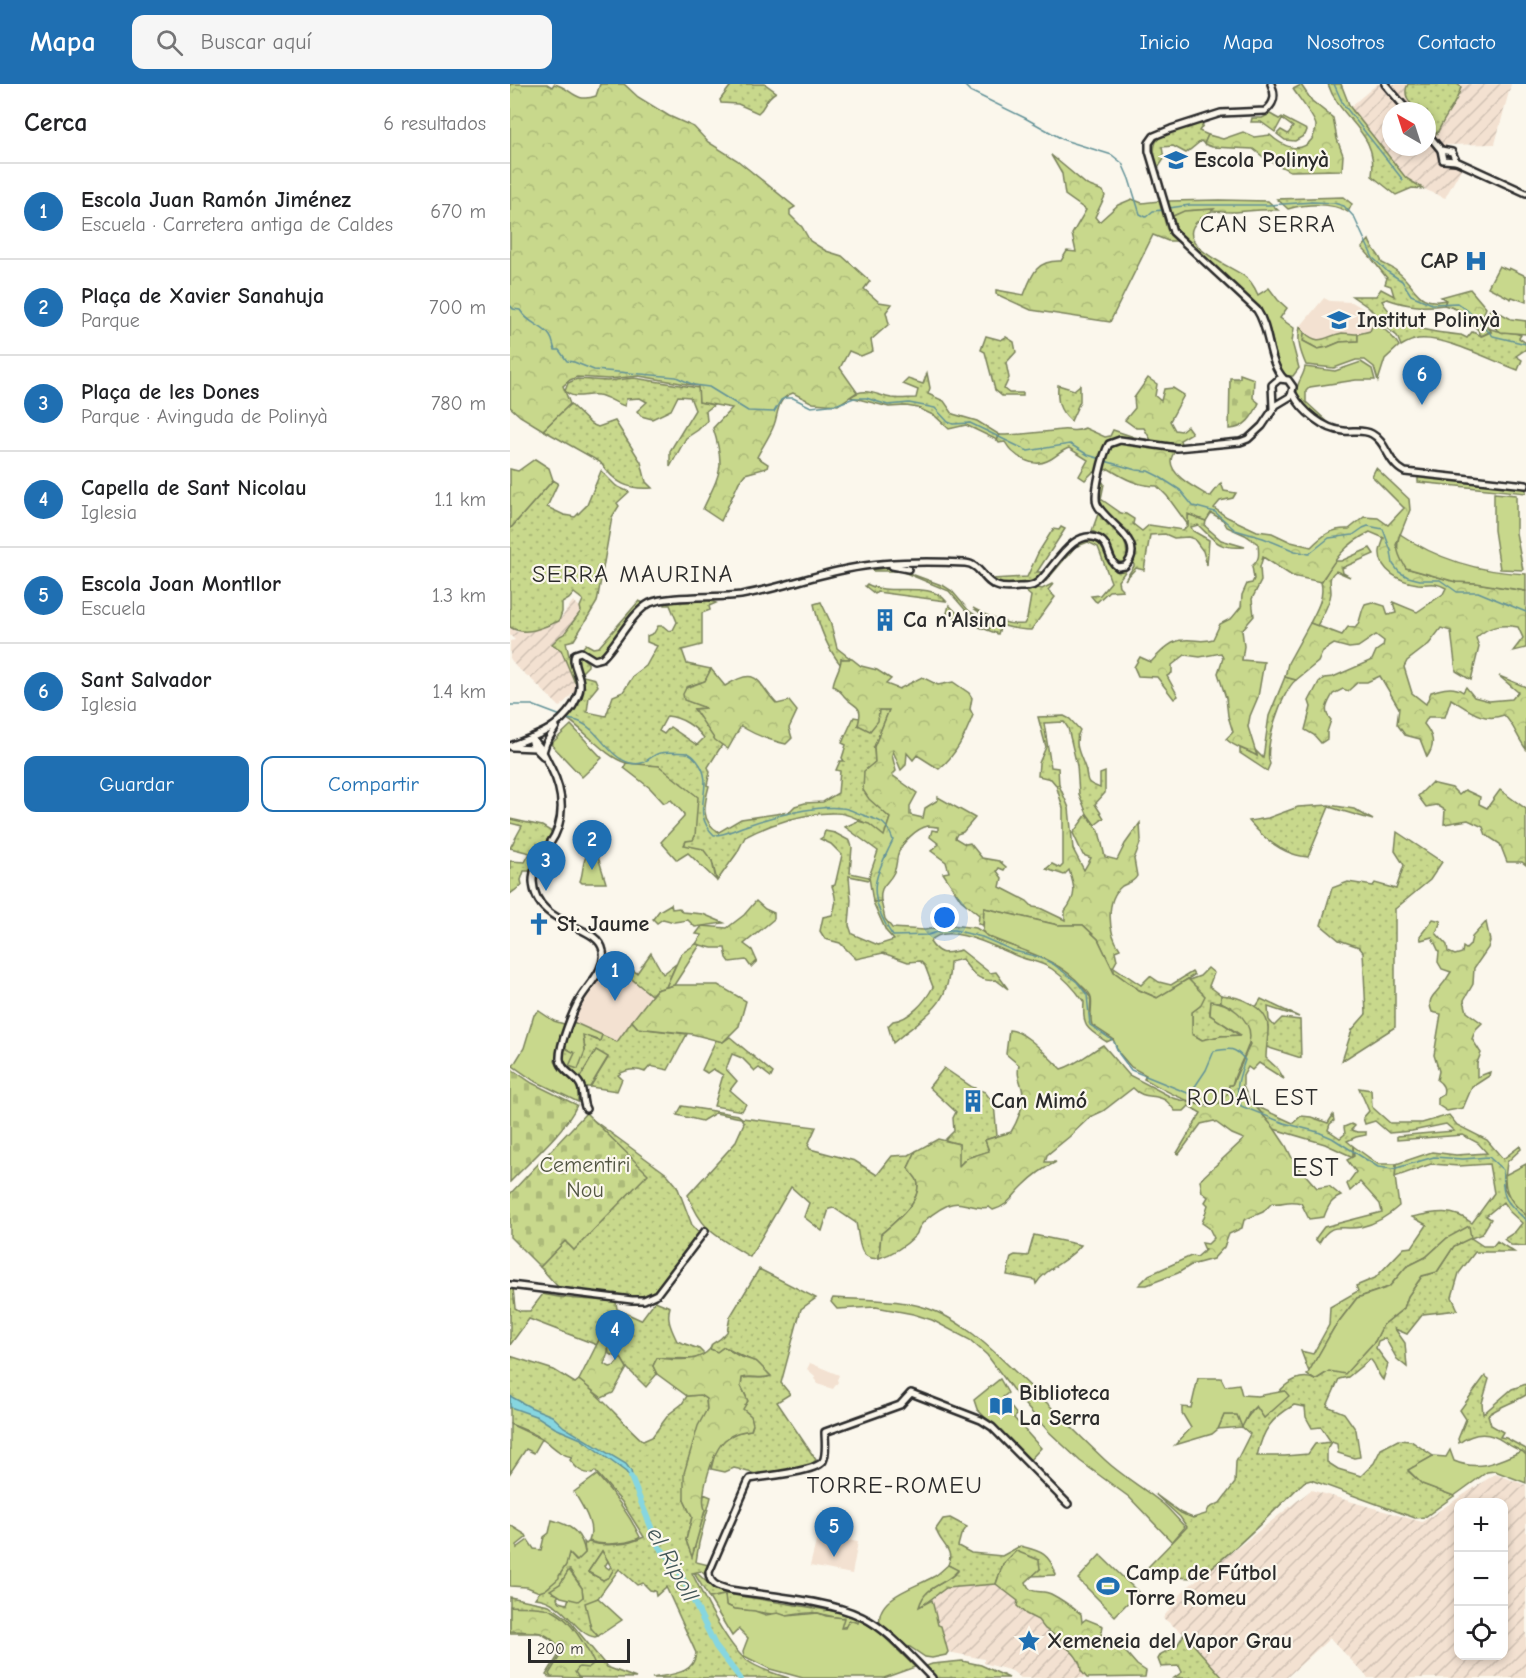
<!DOCTYPE html>
<html lang="es">
<head>
<meta charset="utf-8">
<style>
	:root { --surface:#fff; --page:#f6f6f6; --text:#202124; --muted:#757577; --line:#e0e0e0; --accent:#1f6fb2 }
	body { margin:0; font-family:"Comic Neue",sans-serif; background:var(--page); color:var(--text) }
	.controls { position:absolute; right:18px; bottom:18px; display:grid; overflow:hidden; border-radius:12px; box-shadow:0 3px 9px #0003 }
	.controls button { width:54px; height:54px; display:grid; place-items:center; padding:0; border:0; border-bottom:2px solid var(--line); background:var(--surface); color:var(--text); font:30px sans-serif }
	.compass { position:absolute; left:872px; top:18px; width:54px; height:54px; border-radius:50%; background:var(--surface); box-shadow:0 3px 9px #0003; rotate:321deg }
	.scale { position:absolute; left:18px; bottom:15px; width:102px; box-sizing:border-box; padding-left:6px; border:3px solid #2b2b2b; border-top:0; font-size:16px; line-height:21px; white-space:nowrap; color:#2b2b2b; -webkit-text-stroke:4px #fbf7ec; paint-order:stroke }
	.you { position:absolute; left:435px; top:834px; width:21px; height:21px; margin:-15px; border:4px solid #fff; border-radius:50%; background:#1a73e8; box-shadow:0 0 0 9px #1a73e833 }
	.badge { display:grid; place-items:center; width:39px; height:39px; border-radius:50%; background:var(--accent); color:#fff; font-size:20px; font-weight:700 }
	.pin { position:absolute; translate:-50% -50px; filter:drop-shadow(0 2px 3px #0008) }
	.pin::after { content:''; position:absolute; top:32px; width:21px; height:18px; background:inherit; clip-path:polygon(0 0,100% 0,50% 100%) }
	.list { margin:0; padding:0; list-style:none }
	h2 { display:flex; justify-content:space-between; align-items:center; height:78px; margin:0; padding:0 24px; font-size:26px }
	h2 small { font-size:20px; font-weight:400; color:var(--muted) }
	.list li { display:grid; grid-template-columns:39px 1fr auto; gap:18px; align-items:center; box-sizing:border-box; height:96px; padding:0 24px; border-top:2px solid var(--line) }
	.list b { display:block; font-size:22px; white-space:nowrap }
	.list p { margin:0; font-size:20px; white-space:nowrap; color:var(--muted) }
	.list em { font-size:20px; font-style:normal; color:var(--muted) }
	.actions { display:flex; gap:12px; padding:18px 24px }
	.actions a { flex:1; padding:14px 0; border:2px solid var(--accent); border-radius:12px; text-align:center; font-size:21px; color:var(--accent) }
	.actions .main { background:var(--accent); color:#fff }
	.icon { flex:none; width:33px; height:33px; fill:none; stroke:currentColor; stroke-width:2; stroke-linecap:round; stroke-linejoin:round }
	.map { position:relative; flex:none; width:1016px; height:1594px; overflow:hidden }
	header { display:flex; align-items:center; gap:36px; box-sizing:border-box; height:84px; padding:0 30px; background:var(--accent); color:#fff }
	header strong { font-size:28px }
	nav { display:flex; gap:33px; margin-inline-start:auto; font-size:21px }
	.search { width:420px; height:54px; background:var(--page); display:flex; align-items:center; gap:15px; box-sizing:border-box; padding:0 21px; border-radius:12px; color:var(--muted); font-size:22px }
	main { display:flex }
	aside { flex:1; background:var(--surface) }
	.map>svg:first-child { display:block }
</style>
</head>
<body>
<header>
<strong>Mapa</strong>
<div class="search"><svg class="icon" aria-label="search" viewBox="0 0 24 24"><circle cx="10" cy="10" r="6"/><path d="M15 15l6 6"/></svg>Buscar aquí</div>
<nav><a>Inicio</a><a>Mapa</a><a>Nosotros</a><a>Contacto</a></nav>
</header>
<main>
<aside>
<h2>Cerca<small>6 resultados</small></h2>
<ul class="list">
<li><span class="badge">1</span><div><b>Escola Juan Ramón Jiménez</b><p>Escuela · Carretera antiga de Caldes</p></div><em>670 m</em></li>
<li><span class="badge">2</span><div><b>Plaça de Xavier Sanahuja</b><p>Parque</p></div><em>700 m</em></li>
<li><span class="badge">3</span><div><b>Plaça de les Dones</b><p>Parque · Avinguda de Polinyà</p></div><em>780 m</em></li>
<li><span class="badge">4</span><div><b>Capella de Sant Nicolau</b><p>Iglesia</p></div><em>1.1 km</em></li>
<li><span class="badge">5</span><div><b>Escola Joan Montllor</b><p>Escuela</p></div><em>1.3 km</em></li>
<li><span class="badge">6</span><div><b>Sant Salvador</b><p>Iglesia</p></div><em>1.4 km</em></li>
</ul>
<div class="actions"><a class="main">Guardar</a><a>Compartir</a></div>
</aside>
<div class="map">
<svg width="1016" height="1594" viewBox="0 0 1016 1594">
	<defs>
		<pattern id="industrial-furrows" width="10" height="10" patternUnits="userSpaceOnUse" patternTransform="scale(1.5)"><rect width="10" height="10" fill="#f3e1d1"/><path d="M-1 1l2-2M0 10L10 0M9 11l2-2" fill="none" stroke="#d0c1b4"/></pattern>
		<pattern id="grass-dots" width="8" height="8" patternUnits="userSpaceOnUse" patternTransform="scale(1.5)"><rect width="8" height="8" fill="#c8d88c"/><path d="M2 2h.1M6 6h.1" fill="none" stroke="#acba79" stroke-width="1.8" stroke-linecap="round"/></pattern>
		<pattern id="forest-crowns" width="20" height="18" patternUnits="userSpaceOnUse" patternTransform="scale(1.5)"><rect width="20" height="18" fill="#c8d88c"/><path d="M2 6a3 3 0 1 1 6 0M12 15a3 3 0 1 1 6 0" fill="none" stroke="#acba79"/></pattern>
		<pattern id="cemetery-stones" width="16" height="16" patternUnits="userSpaceOnUse" patternTransform="scale(1.5)"><rect width="16" height="16" fill="#c8d88c"/><path d="M2 7V4a2 2 0 0 1 4 0v3zM10 15v-3a2 2 0 0 1 4 0v3z" fill="#acba79"/></pattern>
		<pattern id="water-ripples" width="26" height="14" patternUnits="userSpaceOnUse" patternTransform="scale(1.5)"><rect width="26" height="14" fill="#86d6e0"/><path d="M2 4q2-2 4 0t4 0M15 11q2-2 4 0t4 0" fill="none" stroke="#74b8c0"/></pattern>
	</defs>
	<rect width="100%" height="100%" fill="#fbf7ec"/>
	<filter id="ink" filterUnits="userSpaceOnUse"><feTurbulence type="fractalNoise" baseFrequency=".0167" numOctaves="2"/><feDisplacementMap in="SourceGraphic" scale="12" xChannelSelector="R" yChannelSelector="G"/><feConvolveMatrix kernelMatrix="1 2 1 2 8 2 1 2 1" color-interpolation-filters="sRGB"/></filter>
	<g filter="url(#ink)">
		<g fill="#f3e1d1">
			<path d="M 814,214 L 820,217 L 842,218 L 854,225 L 861,232 L 863,240 L 860,247 L 845,250 L 833,249 L 810,257 L 801,254 L 790,243 Z"/>
			<path d="M 98,881 L 109,885 L 141,911 L 107,958 L 64,938 L 70,923 Z"/>
			<path d="M 300,1279 L 329,1291 L 327,1296 L 328,1298 L 323,1305 L 307,1300 L 306,1297 L 304,1295 L 305,1292 L 297,1285 Z"/>
			<path d="M 308,1450 L 348,1458 L 342,1490 L 300,1482 Z"/>
		</g>
		<g fill="url(#industrial-furrows)" fill-rule="evenodd">
			<path d="M 867,0 L 1001,0 L 985,60 L 936,61 L 955,78 L 935,114 L 907,102 L 896,94 L 840,23 ZM 881,27 L 917,27 L 917,63 L 881,63 Z"/>
			<path d="M 63,517 L 70,523 L 71,527 L 54,550 L 50,552 L 42,560 L 51,566 L 68,604 L 50,623 L 20,594 L 6,583 L 0,574 L 0,557 L 5,556 L 0,551 L 0,543 L 7,548 L 49,537 Z"/>
			<path d="M 985,1390 L 1016,1401 L 1016,1594 L 858,1594 L 820,1554 L 776,1594 L 765,1594 L 763,1592 L 760,1594 L 713,1594 L 674,1550 L 653,1534 L 675,1505 L 801,1406 L 912,1438 ZM 948,1418 L 994,1418 L 994,1572 L 948,1572 Z"/>
			<path d="M 486,1500 L 508,1517 L 507,1522 L 516,1530 L 528,1536 L 535,1545 L 552,1556 L 571,1581 L 571,1587 L 577,1594 L 511,1594 L 502,1587 L 474,1579 L 474,1575 L 438,1568 L 431,1542 L 428,1542 L 422,1516 L 436,1504 Z"/>
		</g>
		<g fill="url(#grass-dots)" stroke="#7a825c" stroke-width="1.5" fill-rule="evenodd">
			<path d="M 222,0 L 255,0 L 266,8 C 254,15 256,23 248,29 L 228,20 L 211,19 L 210,16 Z"/>
			<path d="M 818,0 L 831,0 L 840,23 L 896,94 L 914,105 L 902,104 L 886,111 L 862,92 C 869,47 830,37 818,0 Z"/>
			<path d="M 898,0 L 947,0 L 951,3 C 947,20 933,34 927,50 L 917,38 L 917,27 L 907,27 C 900,19 892,11 898,0 Z"/>
			<path d="M 760,30 L 769,35 L 772,33 L 797,46 L 795,51 L 785,57 L 775,56 L 767,50 L 771,46 L 778,50 L 783,43 L 772,35 L 765,48 L 751,38 L 741,38 L 742,34 L 752,34 Z"/>
			<path d="M 689,39 L 693,41 L 689,47 L 698,51 L 694,60 L 691,57 L 676,69 L 663,62 L 652,63 L 654,75 L 648,84 C 634,47 660,49 689,39 Z"/>
			<path d="M 833,113 L 842,120 L 838,128 C 821,118 796,120 778,125 L 767,115 Z"/>
			<path d="M 859,156 C 862,166 870,170 872,179 C 878,182 884,184 889,189 C 907,204 907,222 936,216 L 934,221 C 913,224 897,222 877,215 L 872,217 C 888,245 921,248 951,251 L 957,254 L 962,248 L 972,252 L 981,248 L 979,244 C 991,250 999,246 1011,251 L 1009,254 L 1016,259 L 1016,265 L 1006,272 L 1012,276 L 1008,286 C 982,277 936,252 908,255 C 902,256 896,259 891,262 L 887,252 L 870,239 L 865,230 L 858,223 L 842,212 L 866,212 L 871,205 L 884,212 L 881,202 L 875,200 L 877,194 C 868,184 862,173 852,164 Z"/>
			<path d="M 794,248 C 810,263 815,252 832,249 C 837,249 843,250 848,250 L 848,257 L 830,258 L 818,263 L 808,265 L 793,257 Z"/>
			<path d="M 476,252 L 491,256 L 496,253 L 504,258 L 506,268 L 496,279 L 499,294 L 494,305 L 499,309 L 513,309 L 513,312 L 492,312 L 485,306 L 475,268 L 471,266 Z"/>
			<path d="M 417,289 L 420,304 L 418,310 L 434,317 L 443,330 L 467,337 L 490,351 L 487,356 L 456,341 L 439,345 L 425,332 L 408,324 L 396,322 L 379,323 L 340,313 C 355,302 366,311 381,314 C 389,315 398,314 406,314 L 408,306 L 393,300 L 398,295 L 413,300 Z"/>
			<path d="M 124,294 L 189,304 L 189,318 L 204,321 L 196,327 L 197,337 L 188,346 L 176,354 L 160,383 L 160,367 L 185,326 L 180,313 L 168,312 L 161,326 L 142,335 L 131,332 L 127,327 L 137,318 L 130,314 L 116,315 L 115,322 C 106,320 97,312 88,311 C 76,309 65,317 55,307 L 58,299 L 67,295 L 97,297 Z"/>
			<path d="M 548,301 L 564,306 L 570,301 L 570,317 L 561,337 C 548,326 547,317 548,301 Z"/>
			<path d="M 60,320 L 81,340 L 88,343 L 105,337 L 131,378 L 136,398 L 142,404 C 117,406 105,399 90,378 L 33,346 Z"/>
			<path d="M 91,387 L 106,402 L 119,408 L 107,419 L 109,422 L 102,433 L 87,518 L 64,556 L 56,558 L 65,599 L 51,566 L 42,560 L 50,552 L 54,550 L 71,527 L 70,523 L 73,516 L 64,509 L 59,515 L 52,519 L 52,528 L 49,537 C 33,543 16,553 0,543 L 0,445 L 43,396 L 48,399 L 37,423 L 54,431 L 65,433 L 77,421 Z"/>
			<path d="M 592,397 L 594,400 L 591,415 L 611,429 L 616,430 L 624,435 L 623,440 L 632,447 L 639,441 L 673,446 L 678,441 L 678,430 L 696,437 L 695,442 L 711,456 L 735,463 C 708,465 706,458 688,441 L 681,443 L 683,447 L 699,456 L 697,481 L 693,467 L 684,455 L 678,453 L 664,454 L 655,450 L 640,451 L 634,486 L 626,484 L 615,496 L 624,482 L 622,460 L 618,447 L 592,425 L 587,416 Z"/>
			<path d="M 588,430 C 604,442 621,455 616,478 L 607,480 C 596,466 604,458 582,447 Z"/>
			<path d="M 551,443 L 555,445 L 527,488 L 532,488 C 530,491 528,494 525,497 C 517,504 495,502 485,499 L 483,495 L 517,493 L 528,469 L 543,445 L 549,446 Z"/>
			<path d="M 581,455 L 593,462 C 597,471 598,483 608,488 L 617,485 L 608,497 L 609,502 L 613,506 L 599,507 L 587,518 L 585,517 L 581,512 L 590,511 L 601,498 L 588,463 L 578,458 L 565,463 L 536,497 L 532,498 C 545,483 559,459 581,455 Z"/>
			<path d="M 860,464 L 864,470 L 832,484 L 833,489 L 840,493 L 826,487 C 817,493 821,500 821,509 C 820,520 812,532 807,542 L 800,539 C 806,527 815,513 811,498 L 824,477 L 831,477 Z"/>
			<path d="M 385,484 L 434,502 L 442,507 L 459,527 L 473,536 L 490,544 L 488,550 L 448,535 L 437,529 L 439,521 L 454,536 L 478,546 L 480,544 L 458,529 L 439,507 L 391,487 L 363,487 L 362,485 Z"/>
			<path d="M 544,499 L 538,506 L 545,513 L 521,546 C 494,545 484,539 463,524 C 480,533 494,542 514,540 L 517,535 L 521,512 L 515,507 L 525,503 L 532,505 Z"/>
			<path d="M 357,500 C 379,513 419,496 436,517 L 367,508 L 365,510 L 355,502 Z"/>
			<path d="M 198,516 L 206,519 L 199,522 L 200,526 L 192,529 L 192,561 L 172,566 L 177,580 L 201,585 L 195,597 L 176,603 L 175,616 L 198,624 L 184,625 L 212,661 L 198,683 L 200,688 L 197,701 L 199,702 C 194,721 190,737 209,748 L 231,735 L 279,728 L 285,722 L 295,719 L 313,718 L 328,709 L 330,687 L 326,686 L 330,677 L 334,677 L 332,674 L 336,661 L 332,659 L 344,633 L 350,634 L 348,641 L 369,626 L 379,626 L 364,663 L 365,678 L 354,688 L 371,725 L 380,734 L 374,753 C 361,742 343,729 325,729 C 296,728 260,740 235,753 L 227,769 L 207,797 L 202,777 L 174,762 L 176,757 L 185,752 L 149,682 C 139,681 126,682 116,679 C 95,673 75,646 56,634 C 76,606 77,609 65,576 L 69,571 L 78,579 L 78,582 L 72,588 L 73,592 L 85,595 L 88,602 L 79,613 L 77,628 L 96,632 L 103,612 L 113,608 L 124,591 L 136,582 L 147,562 L 137,558 L 137,552 L 144,549 L 148,542 L 153,542 L 159,547 L 163,546 L 167,538 L 160,521 L 155,521 L 155,519 ZM 157,632 C 171,633 186,643 194,654 L 187,661 L 160,643 L 154,650 L 149,647 Z"/>
			<path d="M 311,518 L 320,537 L 327,564 L 341,575 L 331,575 L 331,581 C 316,563 309,543 304,520 Z"/>
			<path d="M 775,593 L 786,596 C 772,606 753,664 760,680 L 757,687 L 730,669 L 730,664 L 747,671 L 746,667 L 753,674 L 759,632 Z"/>
			<path d="M 554,632 L 560,635 L 570,646 C 562,661 572,673 576,687 C 576,688 577,695 578,697 C 580,701 586,702 590,704 L 590,690 L 595,688 L 595,709 L 585,720 L 594,734 L 585,741 L 577,730 L 569,710 L 567,682 L 558,644 L 554,638 L 534,639 L 541,683 L 548,684 L 549,701 L 546,701 L 541,695 L 528,692 L 529,679 L 536,663 L 528,633 Z"/>
			<path d="M 819,721 L 844,725 L 863,736 L 819,723 L 798,773 C 774,771 754,755 739,737 L 758,734 L 788,723 Z"/>
			<path d="M 0,735 L 32,742 L 42,748 L 22,780 L 20,787 L 14,787 L 11,796 L 12,801 L 0,810 L 0,777 L 15,778 L 20,769 L 0,764 L 12,742 L 0,739 Z"/>
			<path d="M 315,747 L 325,749 L 340,757 L 342,763 L 340,789 L 359,793 L 359,796 L 339,792 L 341,816 L 339,841 L 342,850 L 368,861 L 384,856 L 376,847 L 363,818 L 371,817 L 375,835 L 382,844 L 415,846 L 441,841 L 466,844 L 486,856 L 536,874 L 564,893 L 581,914 L 580,932 L 603,955 L 597,958 C 577,945 572,944 574,918 C 565,905 555,894 542,885 C 530,877 519,877 507,872 C 487,864 435,836 420,858 C 430,873 436,869 451,866 L 480,889 L 486,888 L 498,905 L 486,896 C 469,899 461,888 452,875 L 440,878 C 440,924 413,932 383,959 L 378,942 L 383,937 C 400,935 415,918 423,903 L 415,882 L 410,877 L 398,878 L 373,869 L 346,875 L 330,859 L 315,855 L 310,847 L 313,833 L 322,831 C 327,820 326,813 322,802 L 325,801 L 332,771 L 321,760 L 310,755 L 313,753 Z"/>
			<path d="M 887,748 L 932,778 L 920,796 L 885,825 L 885,943 L 832,977 L 842,946 L 856,930 L 853,868 L 849,863 L 829,856 L 811,841 L 822,804 L 838,798 L 863,802 L 865,799 L 886,805 L 894,781 L 885,767 Z"/>
			<path d="M 141,869 L 153,890 L 166,880 L 156,903 L 146,906 L 141,911 L 111,886 L 118,884 L 127,889 Z"/>
			<path d="M 604,883 L 631,901 L 640,892 L 649,898 L 661,901 L 682,888 L 684,891 L 648,914 L 629,906 L 604,888 Z"/>
			<path d="M 698,884 L 704,889 L 699,902 L 711,911 L 711,918 L 701,918 L 700,930 L 730,952 L 711,952 L 692,956 L 682,950 L 682,928 L 690,922 L 679,896 L 690,892 Z"/>
			<path d="M 751,915 L 789,933 L 758,923 L 759,936 L 764,942 L 772,934 L 790,936 L 791,974 L 756,963 L 758,943 L 746,923 Z"/>
			<path d="M 122,937 L 128,944 L 177,950 L 158,986 L 140,982 L 135,988 C 125,984 117,985 108,991 L 112,995 L 107,1007 L 80,1003 L 98,974 L 86,967 L 69,995 C 58,984 49,978 55,961 L 65,969 L 75,967 L 73,950 L 89,957 L 92,951 L 107,958 Z"/>
			<path d="M 220,953 L 263,989 L 261,993 L 249,984 L 245,987 L 232,974 L 222,970 L 216,985 L 227,997 L 220,1006 L 236,1020 L 232,1027 L 204,1022 L 213,991 L 203,985 L 197,989 L 192,986 L 206,956 L 213,958 Z"/>
			<path d="M 434,984 L 462,1003 L 475,1008 L 484,1020 L 487,1052 L 475,1056 L 479,1067 L 457,1074 L 448,1083 L 449,1060 L 435,1056 L 444,1047 L 443,1034 L 446,1028 L 419,1003 Z"/>
			<path d="M 849,1004 L 861,1006 L 862,1023 L 880,1039 L 912,1039 L 939,1031 L 947,1041 L 977,1056 L 993,1075 L 1010,1062 L 1011,1065 L 997,1078 L 994,1104 L 1005,1121 L 1016,1131 L 1016,1162 L 1001,1161 L 994,1155 L 1005,1148 L 1012,1139 L 999,1127 L 993,1118 L 976,1132 L 981,1135 L 972,1150 L 961,1154 L 973,1162 L 983,1162 L 987,1157 L 1004,1168 L 965,1168 L 949,1189 L 942,1213 L 948,1226 L 913,1230 L 897,1250 L 885,1245 L 895,1259 L 897,1283 L 887,1275 L 875,1254 L 868,1257 L 866,1264 L 878,1280 L 873,1296 C 866,1289 867,1281 860,1275 L 838,1293 L 829,1295 L 817,1322 L 834,1329 L 846,1346 L 850,1373 L 844,1374 L 828,1369 L 827,1360 L 822,1358 L 817,1366 L 817,1378 L 828,1385 L 851,1392 L 864,1379 L 871,1365 L 888,1356 L 901,1357 L 923,1372 L 898,1387 L 913,1400 L 944,1412 L 915,1433 L 905,1434 L 801,1396 L 794,1398 C 777,1414 702,1490 686,1493 C 670,1496 652,1488 637,1484 L 677,1443 L 670,1433 L 645,1410 L 671,1429 L 683,1434 L 696,1430 L 699,1424 L 710,1419 L 725,1399 L 726,1378 L 740,1350 L 732,1343 L 708,1345 L 714,1331 L 727,1331 L 732,1342 C 744,1320 754,1318 775,1307 L 768,1309 C 777,1298 792,1289 805,1296 L 819,1287 L 835,1289 L 865,1257 L 873,1241 L 894,1224 L 898,1212 L 912,1192 L 927,1188 L 944,1162 L 960,1154 L 937,1154 L 916,1173 L 896,1183 L 879,1203 L 847,1214 L 824,1244 L 799,1288 L 791,1267 L 803,1270 L 819,1241 L 820,1223 L 848,1207 L 846,1202 L 865,1194 L 894,1164 L 902,1163 L 917,1141 L 902,1133 C 925,1128 943,1124 962,1139 L 984,1109 L 979,1080 L 949,1082 L 921,1080 L 885,1093 L 886,1080 L 922,1068 L 946,1071 L 977,1069 L 968,1059 L 953,1051 L 887,1056 L 887,1052 L 944,1047 L 936,1040 L 902,1047 L 879,1049 L 865,1037 L 855,1040 L 853,1034 L 859,1027 ZM 784,1321 L 795,1323 L 796,1333 L 802,1344 L 811,1343 L 821,1358 L 805,1360 L 798,1370 L 775,1372 L 747,1372 C 753,1345 762,1334 784,1321 Z"/>
			<path d="M 172,1022 L 228,1031 L 232,1034 L 306,1043 L 298,1061 L 300,1065 L 345,1077 L 367,1091 L 382,1072 L 399,1071 L 406,1067 L 398,1084 C 401,1088 405,1092 407,1096 C 414,1116 384,1139 371,1150 L 369,1174 C 347,1178 350,1154 346,1139 L 324,1124 L 319,1125 L 312,1147 L 294,1133 L 299,1119 L 281,1103 L 240,1173 C 207,1152 193,1149 178,1111 L 225,1059 L 234,1039 L 231,1034 L 205,1029 L 192,1037 L 167,1031 Z"/>
			<path d="M 746,1022 L 783,1039 L 791,1032 L 801,1033 L 818,1039 L 823,1031 L 824,1037 L 820,1040 L 818,1046 L 830,1054 L 835,1050 L 834,1043 L 841,1040 L 845,1042 L 841,1046 L 847,1048 L 856,1048 L 856,1051 L 846,1053 L 837,1057 L 843,1062 L 843,1073 L 815,1060 L 764,1045 Z"/>
			<path d="M 79,1033 L 158,1091 L 167,1102 L 182,1141 L 190,1149 L 146,1206 L 140,1210 L 126,1213 L 49,1204 L 30,1183 L 55,1157 L 64,1166 L 137,1090 Z"/>
			<path d="M 524,1151 L 571,1161 C 559,1177 537,1183 526,1200 L 525,1196 L 497,1191 L 501,1173 L 505,1171 L 518,1172 Z"/>
			<path d="M 249,1185 L 306,1214 L 291,1225 L 271,1299 L 280,1310 L 267,1318 L 306,1376 C 295,1387 268,1391 252,1391 C 243,1390 233,1386 224,1384 L 215,1388 L 201,1385 L 206,1365 L 215,1355 L 225,1349 L 241,1346 L 232,1325 L 236,1312 L 231,1302 L 232,1294 C 242,1292 251,1296 260,1292 C 246,1275 233,1274 214,1263 L 207,1268 L 200,1265 L 202,1260 L 210,1255 L 217,1248 L 220,1233 Z"/>
			<path d="M 0,1203 L 3,1204 L 5,1224 L 10,1227 L 20,1227 L 33,1210 C 57,1216 81,1215 106,1218 L 107,1225 L 131,1236 L 145,1217 L 160,1223 C 156,1236 162,1246 167,1257 L 189,1265 L 195,1271 L 185,1275 L 147,1274 L 143,1282 L 147,1290 L 136,1303 L 117,1284 L 111,1274 L 99,1270 L 98,1259 L 90,1254 L 87,1261 L 19,1235 L 0,1261 Z"/>
			<path d="M 0,1272 L 44,1286 L 65,1299 L 69,1296 C 93,1313 110,1337 133,1357 L 142,1353 L 159,1330 L 172,1320 L 177,1312 L 190,1311 L 196,1315 L 197,1325 L 174,1416 L 182,1433 L 176,1456 L 182,1472 L 195,1426 L 193,1419 L 194,1410 L 201,1413 L 189,1459 L 186,1478 L 199,1481 L 196,1492 L 191,1487 L 182,1489 C 194,1513 215,1558 235,1575 C 246,1584 265,1590 279,1594 L 142,1594 C 160,1590 184,1591 186,1569 L 156,1503 L 146,1512 L 145,1507 L 140,1506 L 133,1499 L 127,1501 L 109,1485 L 88,1514 L 77,1520 L 85,1549 L 88,1552 L 85,1553 C 65,1551 55,1516 25,1514 C 38,1494 54,1497 59,1469 L 66,1477 L 75,1469 L 74,1458 L 76,1460 L 78,1458 C 95,1463 118,1461 134,1453 L 112,1418 L 85,1387 L 82,1390 C 71,1389 67,1385 60,1376 L 62,1373 C 50,1371 43,1362 33,1355 C 23,1349 11,1344 0,1340 ZM 92,1467 L 103,1486 L 99,1493 L 93,1496 L 78,1488 ZM 60,1486 L 72,1504 L 73,1513 L 59,1514 L 57,1520 L 50,1518 L 47,1514 L 49,1511 L 43,1509 L 54,1496 L 58,1487 Z"/>
			<path d="M 975,1292 L 979,1295 L 972,1319 L 973,1330 L 1002,1305 L 1016,1300 L 1016,1311 C 1003,1319 990,1322 978,1331 L 981,1341 L 993,1348 L 990,1353 L 996,1354 L 1016,1365 L 1016,1371 C 1010,1365 1001,1363 994,1358 C 979,1347 964,1348 949,1359 L 948,1355 L 956,1335 L 950,1326 Z"/>
			<path d="M 440,1434 L 457,1443 L 451,1451 L 448,1462 L 461,1469 L 492,1472 L 510,1462 C 530,1467 540,1469 546,1491 L 522,1492 L 530,1485 L 493,1480 L 486,1500 L 436,1504 L 409,1524 C 413,1501 436,1501 448,1487 L 438,1481 C 445,1465 429,1459 426,1445 L 433,1435 Z"/>
			<path d="M 184,1489 L 187,1489 L 205,1506 L 217,1510 L 329,1528 L 349,1535 L 348,1539 L 330,1544 L 333,1534 C 324,1534 317,1531 308,1529 C 300,1528 285,1530 277,1532 L 225,1525 L 216,1521 L 215,1511 L 199,1514 Z"/>
			<path d="M 0,1513 L 39,1521 L 58,1535 L 97,1583 L 126,1594 L 39,1593 L 36,1591 L 52,1566 L 42,1560 L 42,1556 L 30,1549 L 0,1549 Z"/>
			<path d="M 674,1550 L 713,1594 L 664,1594 L 672,1588 L 669,1582 L 651,1583 L 648,1575 L 651,1570 L 667,1562 Z"/>
			<path d="M 452,1577 L 471,1581 L 499,1594 L 426,1594 L 414,1583 L 422,1580 Z"/>
		</g>
		<g fill="url(#forest-crowns)" stroke="#7a825c" stroke-width="1.5">
			<path d="M 0,0 L 37,0 L 42,3 L 44,0 C 61,3 64,20 86,12 L 90,0 L 114,0 L 128,13 L 159,32 L 184,43 L 198,58 L 227,76 L 285,123 L 280,126 L 280,131 L 292,143 L 300,157 L 316,167 L 332,172 L 360,197 L 354,205 L 369,218 L 382,220 L 376,228 L 379,240 L 361,256 L 363,267 L 351,272 L 339,267 L 330,284 L 347,308 L 328,321 L 303,319 L 283,309 C 266,315 269,328 264,341 C 260,352 252,363 247,373 L 258,380 L 257,384 L 235,390 L 229,398 L 211,437 L 193,425 C 210,389 216,384 203,344 L 222,324 L 189,318 L 188,302 L 129,292 L 98,295 L 67,293 L 60,296 L 53,302 L 60,320 L 33,346 L 10,332 L 0,323 Z"/>
			<path d="M 791,1 L 802,17 L 823,34 L 827,55 L 833,71 L 832,86 L 780,87 L 756,75 L 743,65 L 702,63 L 694,60 L 698,51 L 713,55 L 733,48 L 744,53 L 760,51 C 771,61 790,72 802,55 C 804,51 806,47 806,42 C 806,35 788,13 783,5 Z"/>
			<path d="M 541,71 L 577,101 L 593,107 L 595,112 L 585,133 L 589,138 L 608,121 L 622,115 L 632,119 L 649,117 L 657,145 L 668,157 L 658,157 L 643,151 L 600,238 L 521,226 L 486,210 L 486,206 L 514,211 C 522,190 526,176 551,177 L 557,167 L 566,168 L 562,150 L 576,126 L 555,111 L 552,90 Z"/>
			<path d="M 710,116 L 758,117 L 768,126 C 753,125 740,127 726,128 C 700,129 687,121 661,133 L 657,120 L 659,117 Z"/>
			<path d="M 960,205 L 976,224 L 971,236 L 981,247 L 971,252 L 968,246 L 949,226 L 934,221 L 936,216 L 931,213 Z"/>
			<path d="M 638,294 L 647,300 L 645,312 L 651,317 L 654,305 L 663,304 L 674,311 L 660,337 L 665,346 L 671,347 L 677,342 L 682,349 L 670,356 L 671,360 C 667,365 661,370 661,377 C 661,393 688,405 700,413 L 711,399 L 714,407 L 726,409 L 723,414 L 710,417 L 704,424 L 717,433 L 747,447 L 762,449 L 781,458 L 801,463 C 813,451 822,444 839,445 L 854,433 L 868,434 L 878,441 L 894,424 L 862,392 L 866,384 L 899,415 L 900,426 L 886,461 L 896,484 L 946,498 L 966,499 L 1016,507 L 1016,564 L 1003,567 L 1013,554 L 1008,543 C 991,540 978,542 966,554 L 969,563 L 961,596 L 946,587 L 941,547 L 931,544 L 919,560 L 897,577 L 894,583 L 902,609 L 916,620 L 921,608 C 931,605 943,601 953,608 L 956,603 L 964,613 L 979,617 L 1002,615 L 1008,608 L 989,592 L 1016,603 L 1016,665 C 1007,653 1004,641 994,631 C 973,639 959,626 941,615 L 935,633 L 918,633 L 914,640 C 923,651 926,660 917,673 L 910,655 L 895,651 L 887,640 L 889,624 L 870,592 L 857,598 L 848,598 L 838,607 L 833,605 L 823,610 C 818,619 812,627 821,636 L 817,648 L 817,655 L 811,659 L 804,651 L 795,646 L 801,623 L 799,617 L 809,598 L 814,594 L 823,593 L 862,576 L 866,567 L 873,562 L 874,557 L 866,551 L 848,563 L 839,564 L 824,560 L 813,567 L 808,578 L 786,596 L 775,593 L 778,579 L 800,539 L 832,551 L 838,543 L 845,544 C 851,539 850,529 855,520 L 862,518 L 875,522 L 878,531 L 886,529 L 883,518 L 907,528 L 933,510 L 936,504 C 923,497 920,501 908,500 C 891,498 869,487 870,468 C 870,464 873,458 874,454 L 860,448 C 834,461 826,474 811,498 L 782,492 L 753,473 L 750,483 L 751,497 L 742,515 L 744,532 L 732,546 L 734,562 L 732,576 L 754,578 L 748,613 L 740,632 L 738,643 L 747,672 C 736,665 725,664 716,655 L 723,648 L 718,632 L 716,614 L 708,589 L 713,574 L 711,569 L 690,573 L 675,571 L 662,581 L 662,589 L 657,592 L 668,612 L 664,615 L 647,593 L 628,592 L 624,583 L 630,573 L 641,578 C 650,569 660,556 674,556 C 686,555 691,559 703,555 L 710,540 L 722,534 L 731,523 L 732,511 L 737,500 L 742,499 L 744,495 L 742,482 C 750,476 749,470 748,460 L 735,451 L 717,443 L 713,436 L 701,429 L 696,437 L 678,430 L 678,441 L 657,412 L 647,402 C 628,402 615,395 599,385 L 582,389 L 575,396 L 569,392 L 578,376 L 559,364 C 550,367 545,374 537,377 C 522,384 503,372 495,358 L 489,359 L 487,356 L 490,351 C 511,351 531,348 552,346 C 561,345 566,349 575,344 L 595,353 L 600,352 L 603,346 L 624,353 L 641,356 L 634,344 L 626,344 L 615,336 L 625,324 L 624,314 Z"/>
			<path d="M 25,375 L 39,384 L 43,396 L 0,445 L 0,385 L 8,387 Z"/>
			<path d="M 129,517 L 134,519 L 132,522 L 94,569 C 84,575 80,573 71,566 L 76,560 L 83,564 L 89,563 Z"/>
			<path d="M 331,575 L 342,575 L 351,582 L 367,586 L 381,595 L 376,600 L 389,605 L 412,593 L 428,601 L 443,598 L 459,609 L 462,614 L 460,625 L 463,631 C 455,652 446,671 429,685 L 407,671 L 403,676 L 397,669 L 396,681 L 391,686 L 383,667 L 382,671 L 386,687 L 382,691 L 407,709 L 400,722 L 400,731 L 413,734 L 415,724 L 428,716 L 428,713 L 465,734 L 453,748 L 447,750 L 445,754 L 455,760 L 460,759 L 472,774 L 489,777 L 496,783 L 494,786 L 489,784 L 487,787 L 492,794 L 490,803 L 517,817 L 523,823 L 530,824 L 555,836 L 555,827 C 567,812 565,803 559,786 L 554,791 L 536,785 L 542,780 L 550,784 L 553,781 L 553,724 L 546,701 L 549,701 L 559,724 L 563,765 L 574,786 L 581,774 L 573,771 L 563,749 L 577,730 L 589,747 L 595,773 L 607,776 L 615,760 L 630,739 L 631,757 L 624,775 L 627,792 C 623,799 619,798 612,802 C 595,816 598,849 610,865 L 605,867 L 607,876 L 602,885 L 588,855 L 573,841 L 548,841 L 474,824 L 473,841 L 468,840 L 469,831 L 451,816 L 433,789 L 439,788 L 436,778 L 421,767 L 429,760 L 420,753 L 422,746 L 428,747 L 428,743 C 425,743 421,742 418,742 C 407,744 391,759 388,770 C 386,777 387,782 384,788 C 378,801 369,800 371,817 L 363,818 L 359,793 L 368,767 L 335,743 L 348,737 L 359,740 L 374,752 L 380,734 L 359,715 L 353,706 L 354,687 L 365,678 L 364,663 L 379,626 L 369,626 L 368,637 L 360,647 L 348,641 C 354,620 345,625 334,612 C 330,607 329,605 323,602 C 324,592 331,584 331,575 Z"/>
			<path d="M 201,585 L 215,602 C 250,580 247,600 267,620 L 279,617 L 287,627 L 279,644 L 282,654 L 276,660 C 259,656 244,651 231,642 L 218,665 L 205,656 L 184,625 L 196,624 L 174,616 L 173,610 L 176,604 L 195,597 Z"/>
			<path d="M 921,699 L 942,704 L 949,711 L 955,706 L 970,713 L 969,720 L 977,724 L 990,706 L 1016,725 L 1016,781 L 1012,778 L 997,778 L 990,760 L 976,751 L 973,743 L 958,736 L 934,740 L 935,726 L 927,721 L 916,723 L 908,712 Z"/>
			<path d="M 246,817 L 255,825 L 264,829 L 264,835 L 234,860 L 242,866 L 247,877 L 241,883 L 236,876 L 220,878 L 217,874 L 215,864 L 202,864 L 186,860 L 192,851 L 186,850 L 192,842 L 217,844 L 234,831 Z"/>
			<path d="M 923,835 L 931,837 L 926,849 L 937,861 L 938,868 L 945,871 L 952,869 L 953,863 L 956,865 L 960,861 L 962,853 L 976,838 L 980,857 L 978,864 L 964,884 L 963,900 L 954,916 L 957,928 L 972,939 L 966,945 L 962,955 L 971,969 L 967,979 L 967,993 L 980,988 L 979,992 L 962,1003 L 953,1024 L 937,1027 L 928,1021 L 928,1014 L 933,1011 C 935,1004 933,1000 927,996 L 929,987 L 924,971 L 931,930 L 922,928 C 916,914 925,911 932,901 C 936,897 938,892 941,888 L 932,885 L 928,878 L 929,868 L 922,853 L 911,856 L 910,852 Z"/>
			<path d="M 164,901 L 208,901 L 236,917 L 229,942 L 213,958 L 182,950 L 128,944 L 122,937 L 146,906 Z"/>
			<path d="M 711,911 C 729,912 759,923 758,945 C 758,955 756,964 756,974 L 768,985 L 774,995 L 749,979 L 742,986 L 738,983 L 733,992 L 733,1002 L 739,1015 L 764,1044 L 776,1062 L 784,1078 L 807,1104 L 819,1102 L 831,1112 C 821,1116 818,1122 814,1133 L 799,1135 L 791,1119 C 776,1115 774,1121 762,1119 L 753,1128 L 734,1136 L 732,1144 L 719,1150 L 714,1163 L 703,1175 L 681,1181 L 668,1189 L 637,1201 L 629,1201 L 639,1191 L 681,1172 L 687,1173 L 695,1166 L 692,1159 L 698,1160 L 704,1154 L 699,1144 L 692,1139 L 698,1121 L 695,1118 L 698,1113 L 692,1108 L 690,1096 L 734,1055 L 722,1050 L 704,1037 L 691,1040 L 669,1070 L 667,1069 L 691,1029 L 679,1022 L 674,1027 L 665,1027 C 662,1023 659,1019 655,1016 C 644,1009 634,1016 623,1004 L 593,1027 L 580,1033 L 559,1053 L 537,1071 L 535,1078 L 546,1078 C 534,1084 523,1092 514,1101 C 502,1112 500,1121 483,1126 L 479,1123 C 464,1127 453,1115 438,1121 C 429,1125 414,1135 409,1144 C 406,1149 409,1148 405,1152 C 395,1162 382,1170 369,1174 L 371,1150 C 384,1139 414,1116 407,1096 C 405,1092 400,1088 398,1084 L 406,1067 L 428,1055 L 449,1060 L 449,1082 L 457,1074 L 479,1067 L 475,1056 L 501,1048 C 507,1038 514,1022 513,1010 C 512,998 506,994 509,981 L 496,970 L 499,946 C 515,946 538,973 551,985 C 566,981 579,969 593,961 L 619,991 L 663,1014 L 698,1023 L 709,1020 L 719,1001 L 722,1001 L 740,960 L 722,924 L 711,918 Z"/>
			<path d="M 843,1062 L 868,1080 L 886,1080 L 885,1093 L 889,1122 C 878,1132 865,1140 851,1143 C 830,1147 822,1136 809,1159 L 805,1155 L 814,1143 L 872,1128 L 870,1120 L 850,1098 L 840,1107 L 837,1100 L 846,1088 L 837,1076 L 844,1072 Z"/>
			<path d="M 90,1254 L 94,1254 C 101,1262 98,1270 94,1280 L 100,1283 L 104,1282 L 111,1274 L 117,1284 L 103,1309 L 92,1314 L 69,1296 Z"/>
			<path d="M 214,1263 L 229,1272 L 247,1278 L 261,1292 C 251,1296 242,1291 232,1294 L 231,1302 L 238,1317 L 233,1325 L 241,1332 L 243,1340 L 241,1346 C 230,1348 223,1349 215,1356 C 203,1367 189,1410 195,1426 L 182,1473 L 176,1456 L 182,1433 L 174,1416 L 174,1389 L 188,1342 L 197,1325 L 196,1315 L 190,1311 L 177,1312 L 147,1290 L 143,1282 L 147,1274 C 165,1275 187,1280 200,1265 L 207,1268 Z"/>
			<path d="M 506,1467 L 529,1476 L 530,1485 L 516,1498 C 520,1512 531,1505 541,1510 C 551,1515 562,1523 571,1530 L 572,1538 L 576,1535 L 593,1542 L 591,1551 L 597,1556 L 606,1557 L 627,1581 L 636,1587 L 635,1593 L 577,1594 L 571,1587 C 571,1577 563,1567 554,1562 L 552,1556 L 535,1545 L 528,1536 L 516,1530 L 507,1522 L 508,1517 L 486,1500 L 493,1480 Z"/>
			<path d="M 0,1522 C 12,1523 27,1522 38,1525 C 60,1532 75,1560 84,1579 L 78,1584 L 69,1583 L 65,1588 L 69,1594 L 41,1593 L 39,1590 L 53,1567 C 33,1543 28,1549 0,1547 Z"/>
		</g>
		<g fill="url(#cemetery-stones)" stroke="#7a825c" stroke-width="1.5">
			<path d="M 730,290 L 744,295 L 743,314 L 749,319 C 743,332 735,345 719,345 L 720,294 L 730,294 Z"/>
			<path d="M 0,984 L 22,999 L 67,1021 C 56,1046 19,1078 0,1098 Z"/>
			<path d="M 76,1029 L 138,1090 L 64,1166 L 55,1157 L 30,1183 L 0,1153 L 0,1110 Z"/>
		</g>
		<g fill="#c8d88c" stroke="#7a825c" stroke-width="1.5">
			<path d="M 704,125 C 697,132 688,133 683,143 C 672,164 722,183 734,192 C 741,196 745,204 748,211 L 759,204 L 768,216 L 777,224 L 770,234 L 784,244 L 782,258 L 789,284 L 783,292 L 776,292 L 770,287 L 760,247 L 755,234 L 748,224 L 676,158 L 667,148 L 661,133 L 674,127 Z"/>
			<path d="M 989,182 L 998,186 L 999,184 L 1016,192 L 1016,218 L 1002,213 L 1001,215 L 978,203 Z"/>
			<path d="M 981,224 L 1001,235 L 1016,237 L 1016,250 L 991,248 L 974,236 Z"/>
			<path d="M 861,232 C 871,245 882,249 889,262 L 875,275 L 868,297 L 864,283 L 855,276 L 846,276 L 824,284 L 796,281 C 790,267 787,258 790,243 L 794,248 L 793,257 L 808,265 L 818,263 L 830,258 L 848,257 L 848,250 L 860,247 L 863,240 Z"/>
			<path d="M 851,278 L 862,285 L 865,296 L 846,296 L 800,303 L 796,307 L 796,318 L 821,341 C 809,336 785,320 787,305 C 788,297 794,291 795,283 L 825,287 Z"/>
			<path d="M 908,390 L 1016,403 L 1016,409 L 908,398 Z"/>
			<path d="M 984,409 L 1006,411 L 1006,449 L 1013,486 L 990,485 L 984,446 Z"/>
			<path d="M 890,450 C 928,476 970,488 1016,490 L 1016,507 L 966,499 L 946,498 L 896,484 C 888,471 885,464 890,450 Z"/>
			<path d="M 61,641 L 92,674 L 72,693 L 41,660 Z"/>
			<path d="M 116,679 L 149,682 L 188,713 L 185,752 L 183,756 L 176,757 L 174,761 L 193,765 L 202,777 L 206,796 L 178,769 L 167,776 L 151,758 L 174,733 L 174,730 L 161,716 L 154,719 L 140,704 L 114,684 Z"/>
			<path d="M 86,766 L 96,799 L 72,799 L 70,797 C 75,785 70,770 86,766 Z"/>
			<path d="M 161,820 L 162,825 L 169,824 L 172,828 L 193,830 L 214,839 L 185,843 L 178,836 L 164,838 L 153,835 L 147,839 L 143,835 L 149,827 Z"/>
			<path d="M 474,824 L 548,841 L 573,841 L 588,855 L 604,888 L 629,906 L 647,914 L 678,895 L 695,912 L 690,922 L 682,928 L 682,950 L 692,956 L 711,952 L 731,951 L 700,931 L 701,917 C 712,918 719,921 727,928 C 756,953 728,974 722,1001 L 719,1001 L 718,1009 L 709,1020 C 682,1024 657,1007 634,995 L 636,991 L 621,983 L 609,969 L 603,955 L 582,941 C 579,931 583,920 581,913 C 580,909 575,905 572,902 C 547,873 510,867 477,852 L 473,848 Z"/>
			<path d="M 186,860 L 190,861 L 164,901 L 156,903 L 171,870 Z"/>
			<path d="M 29,927 L 44,937 L 54,940 L 56,936 L 57,937 L 45,977 L 48,983 L 68,1002 L 68,1018 L 23,996 L 3,982 L 14,964 L 24,931 Z"/>
			<path d="M 63,938 L 92,951 L 90,957 L 73,951 L 75,967 L 68,985 L 59,982 L 65,969 L 55,964 L 55,961 Z"/>
			<path d="M 86,966 L 98,973 L 80,1003 L 75,1003 L 69,995 Z"/>
			<path d="M 1016,1080 L 1016,1131 C 1002,1119 994,1110 995,1091 Z"/>
			<path d="M 959,1142 L 961,1154 L 944,1162 L 927,1188 L 912,1192 L 898,1212 L 894,1224 L 873,1241 L 865,1257 L 835,1290 L 819,1287 L 805,1296 L 797,1291 L 824,1244 L 847,1214 L 879,1203 L 896,1183 L 916,1173 L 937,1154 Z"/>
			<path d="M 323,1214 C 358,1216 394,1214 427,1228 C 454,1240 475,1259 496,1279 C 530,1311 561,1344 595,1376 C 613,1393 634,1404 653,1420 C 661,1427 668,1436 675,1443 L 662,1458 L 619,1413 L 570,1377 L 538,1347 L 509,1314 L 477,1271 L 460,1256 L 422,1236 L 403,1230 L 366,1223 L 327,1225 L 321,1218 Z"/>
			<path d="M 688,1294 L 711,1294 L 715,1302 L 729,1300 L 732,1311 L 748,1312 L 775,1307 L 779,1312 L 754,1334 L 746,1322 L 739,1329 L 732,1343 L 727,1331 L 714,1331 L 708,1345 L 702,1350 L 665,1361 L 681,1344 L 672,1329 L 672,1323 L 681,1324 Z"/>
			<path d="M 490,1295 L 498,1309 L 493,1313 L 507,1331 L 504,1334 L 531,1364 L 518,1378 L 467,1325 L 464,1316 Z"/>
			<path d="M 0,1340 L 32,1355 L 24,1369 L 16,1365 L 0,1389 Z"/>
			<path d="M 940,1366 L 944,1377 C 970,1388 988,1377 1012,1367 L 1016,1371 L 1016,1399 L 985,1387 L 977,1388 L 944,1412 L 912,1400 L 898,1386 L 923,1372 L 936,1373 Z"/>
			<path d="M 87,1391 C 104,1410 119,1430 130,1453 L 127,1455 C 114,1460 93,1462 79,1457 C 86,1441 72,1422 64,1408 Z"/>
			<path d="M 42,1436 C 61,1441 72,1449 75,1469 L 67,1477 L 59,1469 L 56,1481 L 49,1492 L 49,1494 L 35,1506 L 29,1508 L 17,1503 L 0,1502 L 0,1441 L 16,1451 L 17,1453 L 7,1461 L 7,1464 L 18,1456 L 24,1465 L 31,1466 L 34,1453 L 39,1449 Z"/>
			<path d="M 92,1467 L 98,1477 L 95,1482 L 99,1485 L 101,1482 L 103,1486 L 99,1493 L 93,1496 L 78,1488 Z"/>
			<path d="M 590,1471 L 628,1508 L 605,1532 L 568,1495 Z"/>
			<path d="M 438,1481 L 448,1486 C 436,1502 415,1500 409,1523 L 422,1516 L 428,1541 L 431,1542 L 438,1568 L 436,1571 L 422,1574 L 415,1573 L 400,1563 L 395,1562 L 370,1540 C 365,1513 406,1503 423,1493 C 429,1490 433,1485 438,1481 Z"/>
			<path d="M 59,1486 L 72,1504 L 73,1513 L 68,1517 L 51,1513 L 40,1506 L 50,1500 Z"/>
			<path d="M 215,1511 L 216,1521 L 225,1525 L 245,1527 L 256,1531 L 268,1529 L 277,1532 L 308,1529 L 316,1532 L 334,1534 L 331,1544 L 335,1544 L 339,1536 L 348,1539 L 349,1535 L 367,1546 L 405,1583 L 374,1594 L 293,1594 L 260,1585 L 234,1572 L 233,1567 L 238,1554 L 229,1545 L 222,1552 L 199,1514 Z"/>
			<path d="M 88,1514 L 112,1536 L 88,1552 L 81,1544 L 75,1519 Z"/>
		</g>
		<path fill="url(#water-ripples)" stroke="#629298" stroke-width="1.5" d="M 0,1312 L 20,1323 L 42,1332 L 54,1343 L 116,1380 L 121,1387 L 124,1400 L 116,1388 L 71,1355 L 45,1344 L 28,1333 L 0,1323 Z"/>
		<g fill="none" stroke-linecap="round" stroke-linejoin="round">
			<g stroke="#629298" stroke-width="1.5">
				<path d="M 453,0 L 460,7 L 515,34 L 554,56 L 602,71 L 612,79 L 619,95 L 630,130 L 636,133 L 643,127 L 652,126"/>
				<path d="M 824,0 L 833,20 L 893,96"/>
				<path d="M 659,124 L 680,121 L 758,121 L 803,118 L 824,119 L 834,122 L 844,133 L 863,174 L 878,188 L 892,197 L 901,211 L 922,220 L 947,219 L 957,226 L 983,252 L 1016,260"/>
				<path d="M 0,221 L 3,225 L 10,226 C 19,241 33,241 40,252 C 43,256 43,261 45,266 L 49,266 L 57,277 L 64,278 L 84,286 L 166,293 L 184,301 L 199,303 L 238,327 L 264,328 L 271,316 L 275,314 L 283,314 L 301,323 L 328,320 L 344,314 L 356,314 L 378,321 L 399,319 L 425,324 L 438,338 L 443,340 L 460,339 L 518,367 L 560,360 L 578,371 L 591,375"/>
				<path d="M 595,377 L 626,386 L 638,387 L 648,392 L 670,406 L 683,422 L 705,428 L 725,446 L 753,454 L 785,467 L 799,470 L 819,454 L 843,451 L 853,444 L 858,442 L 873,445 L 881,467 L 883,480 L 889,488 L 898,493 L 910,496 L 930,496 L 947,508 L 968,508 L 1016,528"/>
				<path d="M 0,621 L 22,621 L 51,632"/>
				<path d="M 57,635 C 61,636 66,636 70,638 C 90,647 98,673 120,679 C 136,683 138,672 150,669 C 158,667 169,669 178,669 C 183,671 184,673 188,678 C 207,702 178,726 204,751 C 216,751 223,746 235,742 C 259,733 306,721 331,724 C 339,724 346,729 353,731 C 371,737 376,737 383,756 C 377,769 369,783 366,797 C 362,815 373,838 383,852 L 418,851 L 434,846 L 444,846 L 472,853 L 504,867 L 529,873 L 543,880 L 567,898 L 577,911 L 580,941 L 602,956"/>
				<path d="M 604,958 L 609,970 L 621,986 L 680,1010 L 696,986 L 704,967 C 720,964 725,963 735,976 C 729,994 724,1003 731,1022 L 774,1039 L 808,1048 L 822,1054 L 868,1083 L 883,1085 L 924,1073 L 953,1075 L 979,1073 L 993,1086 C 991,1114 996,1118 1016,1136"/>
			</g>
			<path stroke="#86d6e0" stroke-width="6" d="M 121,1393 L 149,1463 L 165,1479 L 206,1563 L 230,1594"/>
			<g stroke="#2b2b2b" stroke-width="10">
				<g id="secondary">
					<path d="M 761,0 C 766,11 765,19 755,27 L 711,29 L 661,45 L 644,52 L 639,59 L 639,67 L 663,148 L 747,226 C 761,247 757,277 774,295"/>
					<path d="M 875,0 L 898,27"/>
					<path d="M 917,49 L 931,66 L 933,76 L 946,77 L 1016,109"/>
					<path d="M 931,66 L 942,68 L 946,77"/>
					<path d="M 783,310 C 792,327 814,346 834,347 C 843,348 853,345 862,350 C 877,358 877,379 895,388 L 1016,401"/>
					<path d="M 382,482 L 398,485"/>
					<path d="M 21,654 C 32,662 35,673 41,684 C 54,709 56,737 39,761 C 31,773 23,782 23,797 C 25,844 89,839 93,867 C 96,885 79,900 70,915 C 63,927 49,961 50,975 C 51,986 63,990 69,999 C 75,1007 71,1016 76,1025"/>
					<path d="M 21,654 L 23,662 L 33,672"/>
					<path d="M 0,662 C 27,651 44,648 62,623 C 66,616 70,610 70,602 C 71,590 61,581 65,570 L 71,568 L 84,576 L 92,574 C 108,559 121,529 140,519 C 157,511 208,514 231,511 C 267,505 301,492 337,485 C 374,477 417,477 455,479 C 471,480 473,498 487,502 C 494,505 502,504 509,503 C 516,503 522,503 527,499 C 543,487 563,442 589,455 C 601,461 597,477 608,483 L 615,482 C 639,458 594,438 587,420 C 583,410 593,370 599,360 L 610,356 L 667,364 L 730,358 L 738,355 L 752,342 L 766,321 L 781,312 L 783,303 L 778,296 L 769,295 L 762,301 L 763,324"/>
					<path d="M 2,663 L 25,664"/>
					<path d="M 33,668 L 36,659 L 46,643"/>
					<path d="M 0,1201 L 122,1216 L 134,1216 L 147,1210 L 195,1147"/>
					<path d="M 422,1594 C 401,1573 379,1546 352,1533 C 318,1516 258,1512 220,1506 C 209,1503 199,1501 199,1488 L 238,1398 L 240,1395 C 254,1392 307,1388 313,1377 C 317,1370 315,1356 315,1348 L 390,1321 L 401,1309 L 471,1336 L 482,1343 L 558,1420"/>
				</g>
			</g>
			<use href="#secondary" stroke="#fbf7ec" stroke-width="5"/>
		</g>
	</g>
	<defs>
		<g id="school-bare" transform="scale(1.8)"><path d="M0-5L7-2L0 1L-7-2ZM-4 1L0 2.5L4 1V4Q0 6-4 4Z" fill="#1f6fb2" stroke="#fbf7ec" stroke-width="2.5" paint-order="stroke"/></g>
		<g id="hospital-bare" transform="scale(1.8)"><path d="M-5-5h3v3.5h4V-5h3V5h-3V1.5h-4V5h-3Z" fill="#1f6fb2" stroke="#fbf7ec" stroke-width="2.5" paint-order="stroke"/></g>
		<g id="building-bare" transform="scale(1.8)"><path d="M-4-6H4V6H1V3H-1V6H-4ZM-2.5-4.3h1.7v1.8h-1.7ZM.8-4.3h1.7v1.8H.8ZM-2.5-1h1.7V.8h-1.7ZM.8-1h1.7V.8H.8Z" fill="#1f6fb2" stroke="#fbf7ec" stroke-width="2.5" paint-order="stroke"/></g>
		<g id="church-bare" transform="scale(1.8)"><path d="M-1.2-6h2.4v3.5h3.3v2.4h-3.3V6h-2.4V-.1h-3.3v-2.4h3.3Z" fill="#1f6fb2" stroke="#fbf7ec" stroke-width="2.5" paint-order="stroke"/></g>
		<g id="library-bare" transform="scale(1.8)"><path d="M-6-4Q-3-5.5-.7-3.5V5Q-3 3-6 4ZM6-4Q3-5.5 .7-3.5V5Q3 3 6 4Z" fill="#1f6fb2" stroke="#fbf7ec" stroke-width="2.5" paint-order="stroke"/></g>
		<g id="stadium-bare" transform="scale(1.8)"><path d="M0-5a6.5 5 0 1 0 0 10a6.5 5 0 1 0 0-10ZM-3.5-1.8h7v3.6h-7Z" fill="#1f6fb2" stroke="#fbf7ec" stroke-width="2.5" paint-order="stroke"/></g>
		<g id="sight-bare" transform="scale(1.8)"><path d="M0-6L1.8-2.2L6-1.7L2.9 1.2L3.7 5.4L0 3.3L-3.7 5.4L-2.9 1.2L-6-1.7L-1.8-2.2Z" fill="#1f6fb2" stroke="#fbf7ec" stroke-width="2.5" paint-order="stroke"/></g>
	</defs>
	<g fill-rule="evenodd">
		<use href="#school-bare" x="666" y="76"/>
		<use href="#hospital-bare" x="966" y="177"/>
		<use href="#school-bare" x="829" y="236"/>
		<use href="#building-bare" x="375" y="536"/>
		<use href="#church-bare" x="29" y="840"/>
		<use href="#building-bare" x="463" y="1017"/>
		<use href="#library-bare" x="491" y="1322"/>
		<use href="#stadium-bare" x="598" y="1502"/>
		<use href="#sight-bare" x="519" y="1557"/>
	</g>
	<g text-anchor="middle" dominant-baseline="central" stroke-width="4.5" stroke-linejoin="round" paint-order="stroke">
		<g font-size="22" font-weight="bold" fill="#2b2b2b" stroke="#fbf7ec" text-anchor="start">
			<text x="684" y="76">Escola Polinyà</text>
			<text x="948" y="177" text-anchor="end">CAP</text>
			<text x="847" y="236">Institut Polinyà</text>
			<text x="393" y="536">Ca n'Alsina</text>
			<text x="47" y="840">St. Jaume</text>
			<text x="481" y="1017">Can Mimó</text>
			<text x="509" y="1309">Biblioteca<tspan x="509" dy="25">La Serra</tspan></text>
			<text x="616" y="1489">Camp de Fútbol<tspan x="616" dy="25">Torre Romeu</tspan></text>
			<text x="537" y="1557">Xemeneia del Vapor Grau</text>
		</g>
		<g font-size="22" fill="#525643" stroke="#fbf7ec">
			<text x="75" y="1081">Cementiri<tspan x="75" dy="25">Nou</tspan></text>
		</g>
		<g font-size="24" letter-spacing="1.5" fill="#2b2b2b" stroke="#fbf7ec">
			<text x="758" y="140">CAN SERRA</text>
			<text x="123" y="490">SERRA MAURINA</text>
			<text x="743" y="1013">RODAL EST</text>
			<text x="385" y="1401">TORRE-ROMEU</text>
		</g>
		<g font-size="24" font-style="italic" fill="#425658" stroke="#fbf7ec">
			<text transform="translate(163 1480) rotate(61)">el Ripoll</text>
		</g>
		<g font-size="26" letter-spacing="1.5" fill="#2b2b2b" stroke="#fbf7ec">
			<text x="806" y="1084">EST</text>
		</g>
	</g>
</svg>
<div class="controls">
<button>+</button>
<button>−</button>
<button><svg class="icon" aria-label="locate" viewBox="0 0 24 24"><circle cx="12" cy="12" r="6"/><path d="M12 2v4M12 18v4M2 12h4M18 12h4"/></svg></button>
</div>
<svg class="compass" viewBox="-18 -18 36 36"><path d="M0-13l5 13h-10z" fill="#e53935"/><path d="M0 13l5-13h-10z" fill="#757577"/></svg>
<div class="scale">200 m</div>
<div class="you"></div>
<div class="pin badge" style="left:105px;top:917px">1</div>
<div class="pin badge" style="left:82px;top:786px">2</div>
<div class="pin badge" style="left:36px;top:807px">3</div>
<div class="pin badge" style="left:105px;top:1276px">4</div>
<div class="pin badge" style="left:324px;top:1473px">5</div>
<div class="pin badge" style="left:912px;top:321px">6</div>
</div>
</main>
</body>
</html>
